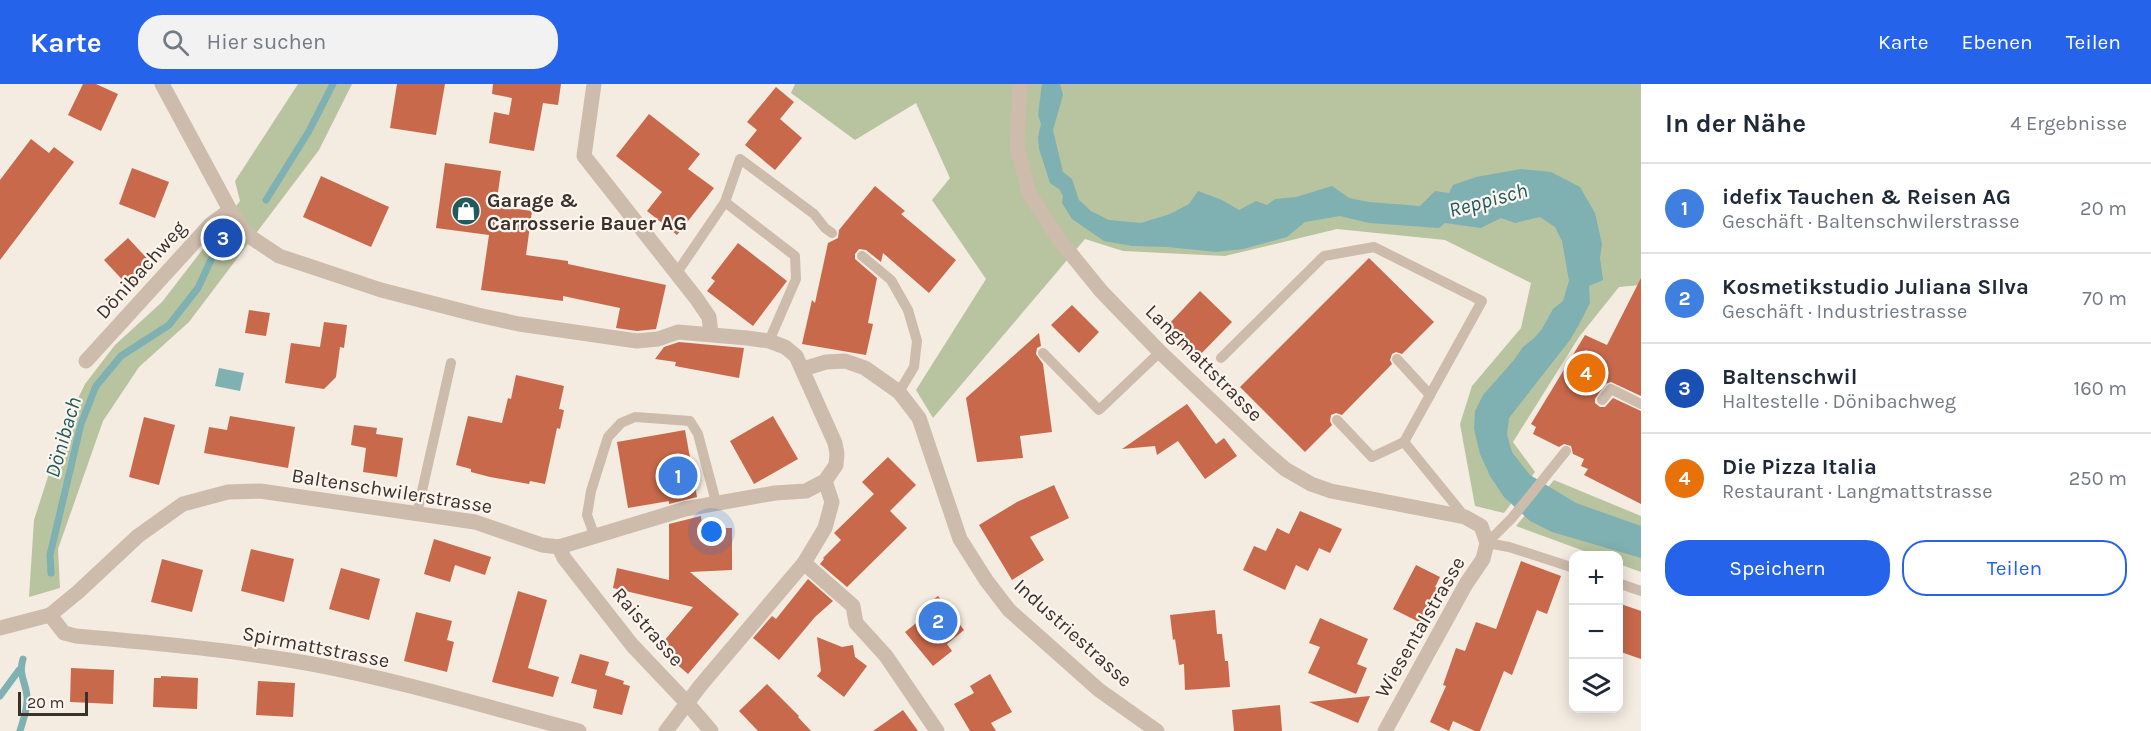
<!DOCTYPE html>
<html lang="de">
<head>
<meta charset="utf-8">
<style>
	:root { --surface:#fff; --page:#f2f2f3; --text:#1f2937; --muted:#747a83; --line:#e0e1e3; --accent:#2563eb }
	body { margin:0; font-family:Karla,sans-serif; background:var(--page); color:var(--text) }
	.controls { position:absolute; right:18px; bottom:18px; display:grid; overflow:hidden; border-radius:12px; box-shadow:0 3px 15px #0003 }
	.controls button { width:54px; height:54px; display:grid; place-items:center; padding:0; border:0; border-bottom:2px solid var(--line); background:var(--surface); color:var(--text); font:30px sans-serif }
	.scale { position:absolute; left:18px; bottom:15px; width:70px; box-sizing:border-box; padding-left:6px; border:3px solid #3b302b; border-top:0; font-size:16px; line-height:21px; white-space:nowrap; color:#3b302b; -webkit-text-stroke:4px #fbf5ee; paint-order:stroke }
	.you { position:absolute; left:712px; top:448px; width:21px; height:21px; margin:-15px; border:4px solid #fff; border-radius:50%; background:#1a73e8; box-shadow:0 0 0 9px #1a73e833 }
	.badge { display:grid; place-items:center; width:39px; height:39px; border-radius:50%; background:var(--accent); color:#fff; font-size:20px; font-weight:700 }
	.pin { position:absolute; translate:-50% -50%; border:3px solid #fff; box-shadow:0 2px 6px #0006 }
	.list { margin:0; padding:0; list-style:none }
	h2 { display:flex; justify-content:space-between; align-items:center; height:78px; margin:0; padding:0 24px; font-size:26px }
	h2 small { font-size:20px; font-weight:400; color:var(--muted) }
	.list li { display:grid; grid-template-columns:39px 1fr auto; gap:18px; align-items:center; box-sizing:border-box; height:90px; padding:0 24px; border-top:2px solid var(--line) }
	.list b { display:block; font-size:22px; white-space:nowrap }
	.list p { margin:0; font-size:20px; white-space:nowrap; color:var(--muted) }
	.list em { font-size:20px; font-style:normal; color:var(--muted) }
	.actions { display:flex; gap:12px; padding:18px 24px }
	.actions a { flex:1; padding:14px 0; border:2px solid var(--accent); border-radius:24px; text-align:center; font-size:21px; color:var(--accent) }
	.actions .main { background:var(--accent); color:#fff }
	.icon { flex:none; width:33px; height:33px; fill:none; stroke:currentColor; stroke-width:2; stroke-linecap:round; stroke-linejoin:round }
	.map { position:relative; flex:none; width:1641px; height:647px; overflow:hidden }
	header { display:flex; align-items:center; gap:36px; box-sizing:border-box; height:84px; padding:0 30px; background:var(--accent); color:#fff }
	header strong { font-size:28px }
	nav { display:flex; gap:33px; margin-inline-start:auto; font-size:21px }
	.search { width:420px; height:54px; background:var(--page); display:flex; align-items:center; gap:15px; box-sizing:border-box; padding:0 21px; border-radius:24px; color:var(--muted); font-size:22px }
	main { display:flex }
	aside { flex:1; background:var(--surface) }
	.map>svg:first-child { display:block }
</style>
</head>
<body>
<header>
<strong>Karte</strong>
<div class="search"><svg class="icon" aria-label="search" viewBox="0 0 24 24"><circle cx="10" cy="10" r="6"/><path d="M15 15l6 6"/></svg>Hier suchen</div>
<nav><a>Karte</a><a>Ebenen</a><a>Teilen</a></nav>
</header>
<main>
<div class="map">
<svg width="1641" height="647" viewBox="0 0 1641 647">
	<rect width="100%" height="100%" fill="#f4ebe1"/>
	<g fill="#b8c4a0">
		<path d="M 298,0 L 352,0 L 319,66 L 189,238 L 139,283 L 103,337 L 58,465 L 60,504 L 29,513 L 34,436 L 64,343 L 85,300 L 115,261 L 162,218 L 240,117 L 235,97 Z"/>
		<path d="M 795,0 L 1641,0 L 1641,201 L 1619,203 L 1579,253 L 1513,358 L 1535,388 L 1504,429 L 1475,422 L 1460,340 L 1472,302 L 1521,244 L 1531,199 L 1445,156 L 1337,145 L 1225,172 L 1123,167 L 1085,155 L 933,334 L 916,306 L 986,195 L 932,116 L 950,94 L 916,19 L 855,56 L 791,9 Z"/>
		<path d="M 1554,396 L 1641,432 L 1641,488 L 1619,480 L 1618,472 L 1595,471 L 1516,442 Z"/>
	</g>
	<g fill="#7fb0b2">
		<path d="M 1042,0 L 1060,0 L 1063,11 L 1053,46 L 1063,88 L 1072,95 L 1079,116 L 1091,127 L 1109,136 L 1141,139 L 1170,130 L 1189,120 L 1198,107 L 1222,116 L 1239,126 L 1256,117 L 1267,121 L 1275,115 L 1296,113 L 1332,102 L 1349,114 L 1369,118 L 1420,122 L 1435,107 L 1449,109 L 1453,101 L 1476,93 L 1521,85 L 1551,88 L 1580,103 L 1595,129 L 1602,160 L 1600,174 L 1603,196 L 1589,202 L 1590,219 L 1582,235 L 1570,256 L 1509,334 L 1507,350 L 1512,368 L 1530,391 L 1576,419 L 1641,442 L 1641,474 L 1552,448 L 1530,437 L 1504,413 L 1490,392 L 1480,370 L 1474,345 L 1475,327 L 1483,311 L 1514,276 L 1523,263 L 1534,254 L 1542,245 L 1553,225 L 1563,217 L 1569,197 L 1562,157 L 1555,143 L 1540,133 L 1515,139 L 1501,134 L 1481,144 L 1445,139 L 1439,144 L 1369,139 L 1340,132 L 1305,138 L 1287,153 L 1243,165 L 1216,168 L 1168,163 L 1132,162 L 1104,157 L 1072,135 L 1062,119 L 1063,112 L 1059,105 L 1050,99 L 1039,65 L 1038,53 L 1041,40 L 1038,31 Z"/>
		<path d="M 219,284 L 244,289 L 240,307 L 215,302 Z"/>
	</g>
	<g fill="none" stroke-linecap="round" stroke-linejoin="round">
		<g stroke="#7fb0b2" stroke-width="7">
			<path d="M 266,116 L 309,47 L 333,0"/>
			<path d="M 51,489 L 50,471 L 81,340 L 96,302 L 121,272 L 169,241 L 198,204 L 215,167"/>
			<path d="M 0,612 L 19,586"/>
			<path d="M 20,647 C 23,636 28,625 27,613 C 26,597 18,592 23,575"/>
		</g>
	</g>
	<g fill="#c8694b">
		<path d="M 83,0 L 96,0 L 118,10 L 101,47 L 68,31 Z"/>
		<path d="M 397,0 L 445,0 L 436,51 L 390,44 Z"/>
		<path d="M 493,0 L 561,0 L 558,21 L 543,19 L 534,67 L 489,59 L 494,28 L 509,31 L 512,14 L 492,10 Z"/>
		<path d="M 776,3 L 794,18 L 780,35 L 802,54 L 775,86 L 745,61 L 757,46 L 747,38 Z"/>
		<path d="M 649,30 L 700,70 L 688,85 L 714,104 L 677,151 L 647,127 L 662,108 L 616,72 Z"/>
		<path d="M 31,55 L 49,69 L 54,63 L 74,78 L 0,176 L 0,96 Z"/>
		<path d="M 445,79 L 501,87 L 496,122 L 532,127 L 526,171 L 568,177 L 568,180 L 666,201 L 656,245 L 637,247 L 616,244 L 620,224 L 563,212 L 563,217 L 481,206 L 489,151 L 436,144 Z"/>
		<path d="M 132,84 L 169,98 L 155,134 L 119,120 Z"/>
		<path d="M 321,92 L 389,123 L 371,163 L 303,133 Z"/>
		<path d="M 875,102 L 905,127 L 901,130 L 956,176 L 929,209 L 883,169 L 881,178 L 866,166 L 859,165 L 855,170 L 855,175 L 877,194 L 868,239 L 873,240 L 866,271 L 802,260 L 812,216 L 815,219 L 828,159 L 838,154 L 839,146 Z"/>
		<path d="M 128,154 L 154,182 L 130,204 L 104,176 Z"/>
		<path d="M 738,159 L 787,197 L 753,242 L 707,207 L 715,197 L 711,194 Z"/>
		<path d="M 1369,174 L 1434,238 L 1402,270 L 1396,268 L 1392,270 L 1390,276 L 1392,280 L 1342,331 L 1336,329 L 1331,331 L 1330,337 L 1332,341 L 1305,368 L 1240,303 Z"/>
		<path d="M 1641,194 L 1641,312 L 1611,298 L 1605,300 L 1595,315 L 1595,319 L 1600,323 L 1605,323 L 1613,314 L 1641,327 L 1641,420 L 1584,391 L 1588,385 L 1581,382 L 1584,375 L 1573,370 L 1571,362 L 1564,360 L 1559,363 L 1533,350 L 1536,343 L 1531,340 L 1585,251 L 1607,261 Z"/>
		<path d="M 1200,207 L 1232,238 L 1195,276 L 1175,257 L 1180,253 L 1168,241 Z"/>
		<path d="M 1072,221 L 1099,248 L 1079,269 L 1051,241 Z"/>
		<path d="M 249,226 L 270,229 L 266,252 L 245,249 Z"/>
		<path d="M 324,238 L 347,241 L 344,264 L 340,263 L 336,293 L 324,305 L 285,299 L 291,259 L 320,263 Z"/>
		<path d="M 1039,249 L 1041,262 L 1037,264 L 1036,270 L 1043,280 L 1052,348 L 1020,352 L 1023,374 L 977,378 L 966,314 Z"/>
		<path d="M 679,258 L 744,264 L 739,294 L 675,282 L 676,278 L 655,275 L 664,263 Z"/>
		<path d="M 516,291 L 564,302 L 559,325 L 564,326 L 560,345 L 557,344 L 545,400 L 530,397 L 529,400 L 490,393 L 471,388 L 471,385 L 456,381 L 468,332 L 502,339 L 508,314 L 511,315 Z"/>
		<path d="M 1187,320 L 1216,360 L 1224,354 L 1237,372 L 1205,395 L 1178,357 L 1157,371 L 1155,362 L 1122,365 Z"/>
		<path d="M 230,332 L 295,343 L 288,384 L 204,369 L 209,343 L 227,346 Z"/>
		<path d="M 773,332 L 798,375 L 754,400 L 730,357 Z"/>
		<path d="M 144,333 L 175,341 L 159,401 L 129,393 Z"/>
		<path d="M 354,341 L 377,344 L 376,350 L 403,354 L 397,393 L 363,388 L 366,364 L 351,361 Z"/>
		<path d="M 685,346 L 697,413 L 669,420 L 669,417 L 628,424 L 617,358 Z"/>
		<path d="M 888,373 L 916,401 L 890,427 L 907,444 L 847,503 L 820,480 L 824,475 L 823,474 L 841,456 L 834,449 L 874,410 L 862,398 Z"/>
		<path d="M 1054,401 L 1069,434 L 1030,453 L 1044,476 L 1012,496 L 979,441 L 1017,418 Z"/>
		<path d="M 1300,427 L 1342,445 L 1330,469 L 1319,464 L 1308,487 L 1296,481 L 1285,506 L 1243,486 L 1254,462 L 1266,467 L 1277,444 L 1289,450 Z"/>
		<path d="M 701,432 L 702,444 L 732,444 L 732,486 L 690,488 L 739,530 L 688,590 L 658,564 L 693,523 L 613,504 L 617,484 L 669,496 L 669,440 Z"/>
		<path d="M 434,455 L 491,473 L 485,491 L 455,481 L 450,498 L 424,490 Z"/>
		<path d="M 251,465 L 294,475 L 284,518 L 241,507 Z"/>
		<path d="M 162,475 L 203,486 L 192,528 L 151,518 Z"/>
		<path d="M 1521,477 L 1561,492 L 1547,530 L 1537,526 L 1512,591 L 1504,587 L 1480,647 L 1475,647 L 1453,637 L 1449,647 L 1430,638 L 1446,602 L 1443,601 L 1456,564 L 1465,567 L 1476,538 L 1496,545 Z"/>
		<path d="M 1416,481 L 1440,493 L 1435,503 L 1438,504 L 1421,539 L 1393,525 Z"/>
		<path d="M 341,484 L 380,495 L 369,536 L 329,525 Z"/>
		<path d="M 808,495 L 833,517 L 815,533 L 779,576 L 753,554 L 772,532 L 776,535 Z"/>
		<path d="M 518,507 L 547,516 L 528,584 L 559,593 L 553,613 L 492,598 Z"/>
		<path d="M 938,512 L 964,546 L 947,560 L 952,567 L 933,582 L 905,548 L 925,532 L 920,526 Z"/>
		<path d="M 1618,519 L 1641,527 L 1641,575 L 1618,567 Z"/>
		<path d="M 1215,526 L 1217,550 L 1222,550 L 1225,577 L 1228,577 L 1230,603 L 1185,606 L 1184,580 L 1179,581 L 1175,555 L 1173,556 L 1170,531 Z"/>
		<path d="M 416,528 L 452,537 L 447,556 L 454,558 L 447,588 L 404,577 Z"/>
		<path d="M 1320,534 L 1368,555 L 1357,580 L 1367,584 L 1356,610 L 1308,589 L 1320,563 L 1309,559 Z"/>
		<path d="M 817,553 L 842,563 L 853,561 L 855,573 L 867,582 L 844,613 L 817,592 L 821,587 Z"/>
		<path d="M 580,570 L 609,578 L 605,591 L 624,597 L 623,600 L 630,602 L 622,631 L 593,624 L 597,606 L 571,599 Z"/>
		<path d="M 71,584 L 114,586 L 113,620 L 70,618 Z"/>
		<path d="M 990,590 L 1012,628 L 991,639 L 996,647 L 970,647 L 954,620 L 974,609 L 970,602 Z"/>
		<path d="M 161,592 L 198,594 L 197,625 L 153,623 L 154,594 L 161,594 Z"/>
		<path d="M 258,597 L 295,599 L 293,633 L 256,631 Z"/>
		<path d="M 767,600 L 799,632 L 798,633 L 811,647 L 758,647 L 739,627 Z"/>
		<path d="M 1370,612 L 1358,639 L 1309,618 Z"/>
		<path d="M 1280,621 L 1282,647 L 1234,647 L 1232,626 Z"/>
		<path d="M 903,626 L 918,647 L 873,647 Z"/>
	</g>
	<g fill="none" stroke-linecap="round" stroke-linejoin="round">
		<g stroke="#cdbbac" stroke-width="10">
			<path d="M 725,118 L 795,172 L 796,195 L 769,257"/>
			<path d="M 862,172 L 891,196 L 908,226 L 917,257 L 914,283 L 899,308"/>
			<path d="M 676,190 L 725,118 L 740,75 L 814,130 L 825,144 L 832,149"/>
			<path d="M 1043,269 L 1099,326 L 1160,268"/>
			<path d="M 1221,274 L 1324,172 L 1374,163 L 1482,217 L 1404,358 L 1465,433"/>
			<path d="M 1397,275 L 1430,311"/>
			<path d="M 1602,316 L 1611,305 L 1641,320"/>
			<path d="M 1337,336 L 1372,373 L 1404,358"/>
			<path d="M 417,429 L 451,279"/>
			<path d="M 595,453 L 587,431 L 591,407 L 608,353 L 621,339 L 635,333 L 690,337 L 698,350 L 716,418"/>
			<path d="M 1487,459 L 1512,434 L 1566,367"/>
			<path d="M 1487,459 L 1509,463 L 1574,484"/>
			<path d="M 1618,499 L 1641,507"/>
		</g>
		<g stroke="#cdbbac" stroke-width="15">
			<path d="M 594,0 L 584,72 L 696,214 L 709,233 L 711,250"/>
			<path d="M 1020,0 L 1017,63 L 1029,109 L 1058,154 L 1101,207 L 1160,268 L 1263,366 L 1285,385 L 1311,400 L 1331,407 L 1465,433 L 1481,442 L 1487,459 L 1483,475 L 1466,500 L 1385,647"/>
			<path d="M 86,277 L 210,141 L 230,126"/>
			<path d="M 803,285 L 826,278 L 845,277 L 865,284 L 899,308 L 919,334 L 960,455 L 986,496 L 1009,526 L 1099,606 L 1157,647"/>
			<path d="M 559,463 L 564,474 L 632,561 L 687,619 L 711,647"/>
			<path d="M 804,479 L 853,522 L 856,539 L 886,572 L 937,647"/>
			<path d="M 50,531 L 64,549 L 76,552 C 155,559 234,566 312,580 C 402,597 490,624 579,647"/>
			<path d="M 0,544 L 50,531 L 78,508 L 138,452 L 183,420 L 228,408 L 260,407 L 475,438 L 542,461 L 559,463 L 685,425 L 775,409 L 806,407 L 825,397 L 836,381 L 837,370 L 835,359 L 796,272 L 785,263 L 769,257 L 747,254 L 678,248 L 658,255 L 637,257 L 519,240 L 478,231 L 381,206 L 279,172 L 252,154 L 240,142 L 230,126 L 162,0"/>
			<path d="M 666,647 L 700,602 L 804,479 L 825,444 L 832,418 L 825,397"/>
		</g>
	</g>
	<defs>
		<g id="shop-disc" transform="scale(1.5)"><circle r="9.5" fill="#1f5a5e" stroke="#fbf5ee"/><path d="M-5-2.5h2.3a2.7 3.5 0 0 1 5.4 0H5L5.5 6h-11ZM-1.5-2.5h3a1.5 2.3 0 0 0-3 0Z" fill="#fff"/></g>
	</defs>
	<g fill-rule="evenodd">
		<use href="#shop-disc" x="466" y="127"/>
	</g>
	<g text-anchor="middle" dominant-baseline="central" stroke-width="4.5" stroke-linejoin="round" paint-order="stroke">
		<g font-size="20" font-weight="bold" fill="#3b302b" stroke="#fbf5ee" text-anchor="start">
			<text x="487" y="116">Garage &amp;<tspan x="487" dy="23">Carrosserie Bauer AG</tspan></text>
		</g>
		<g font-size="20" fill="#3b302b" stroke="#fbf5ee">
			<text transform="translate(141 186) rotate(-48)">Dönibachweg</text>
			<text transform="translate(1204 279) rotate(45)">Langmattstrasse</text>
			<text transform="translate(392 407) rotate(9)">Baltenschwilerstrasse</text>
			<text transform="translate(648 543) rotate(49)">Raistrasse</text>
			<text transform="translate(1420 543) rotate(-60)">Wiesentalstrasse</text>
			<text transform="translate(1073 549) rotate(42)">Industriestrasse</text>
			<text transform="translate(316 563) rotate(11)">Spirmattstrasse</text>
		</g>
		<g font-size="21" font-style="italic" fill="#1f5a5e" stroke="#fbf5ee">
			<text transform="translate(1488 116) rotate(-15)">Reppisch</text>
			<text transform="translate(63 353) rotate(-74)">Dönibach</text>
		</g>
	</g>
</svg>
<div class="controls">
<button>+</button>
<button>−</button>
<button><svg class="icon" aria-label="layers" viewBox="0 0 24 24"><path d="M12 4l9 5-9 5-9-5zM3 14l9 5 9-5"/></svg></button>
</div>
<div class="scale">20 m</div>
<div class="you"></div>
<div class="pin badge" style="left:678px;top:392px;background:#3f7fe0">1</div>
<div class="pin badge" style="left:938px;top:537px;background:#3f7fe0">2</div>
<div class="pin badge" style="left:223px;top:154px;background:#1a4fb4">3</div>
<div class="pin badge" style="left:1586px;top:289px;background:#e8710a">4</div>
</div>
<aside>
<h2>In der Nähe<small>4 Ergebnisse</small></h2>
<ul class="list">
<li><span class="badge" style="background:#3f7fe0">1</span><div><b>idefix Tauchen &amp; Reisen AG</b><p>Geschäft · Baltenschwilerstrasse</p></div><em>20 m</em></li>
<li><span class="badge" style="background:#3f7fe0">2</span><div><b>Kosmetikstudio Juliana SIlva</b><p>Geschäft · Industriestrasse</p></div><em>70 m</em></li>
<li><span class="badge" style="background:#1a4fb4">3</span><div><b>Baltenschwil</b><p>Haltestelle · Dönibachweg</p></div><em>160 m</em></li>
<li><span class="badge" style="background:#e8710a">4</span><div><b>Die Pizza Italia</b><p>Restaurant · Langmattstrasse</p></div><em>250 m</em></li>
</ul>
<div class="actions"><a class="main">Speichern</a><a>Teilen</a></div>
</aside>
</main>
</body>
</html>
